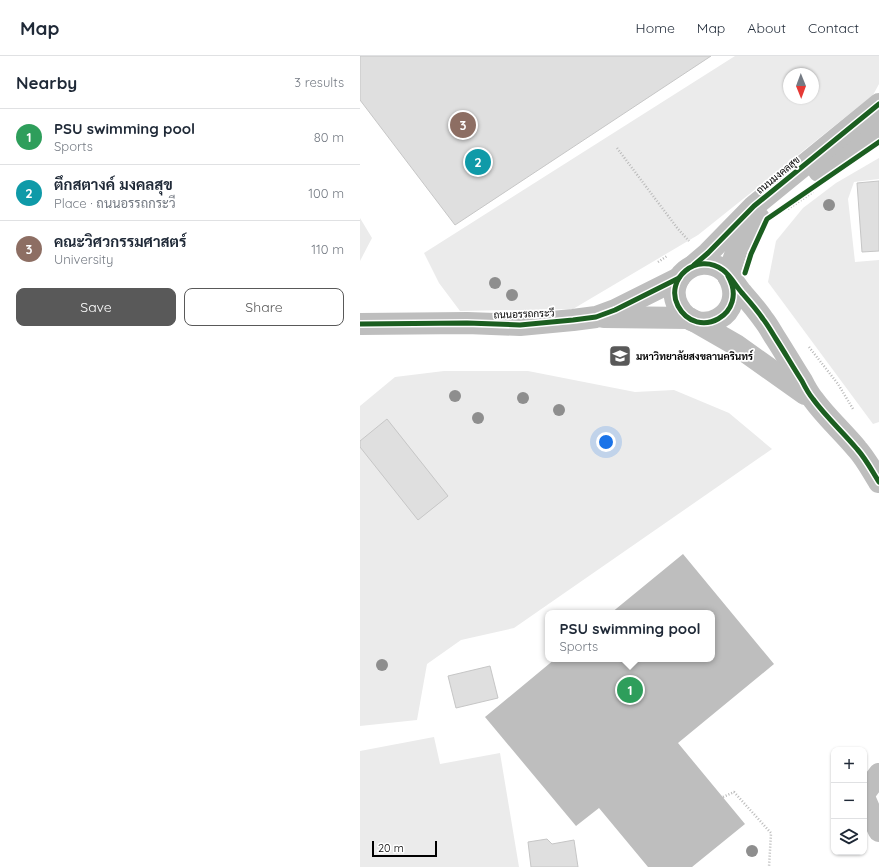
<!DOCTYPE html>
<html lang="en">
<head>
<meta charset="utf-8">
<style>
	:root { --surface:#fff; --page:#f2f2f3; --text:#1f2937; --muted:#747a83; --line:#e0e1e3; --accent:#595959 }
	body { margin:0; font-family:Quicksand,Sarabun,sans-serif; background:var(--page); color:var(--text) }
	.controls { position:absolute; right:12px; bottom:12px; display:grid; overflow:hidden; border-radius:8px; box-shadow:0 1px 3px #0004 }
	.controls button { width:36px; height:36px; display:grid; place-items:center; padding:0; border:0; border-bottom:1px solid var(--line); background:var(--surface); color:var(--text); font:20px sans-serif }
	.compass { position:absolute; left:423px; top:12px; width:36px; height:36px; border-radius:50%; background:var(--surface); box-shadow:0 1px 3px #0004; rotate:179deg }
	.scale { position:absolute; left:12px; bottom:10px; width:65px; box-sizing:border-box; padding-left:4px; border:2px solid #000; border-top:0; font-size:11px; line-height:14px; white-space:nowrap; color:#000; -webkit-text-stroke:3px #fff; paint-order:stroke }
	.you { position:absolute; left:246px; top:386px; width:14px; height:14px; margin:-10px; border:3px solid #fff; border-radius:50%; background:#1a73e8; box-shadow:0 0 0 6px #1a73e833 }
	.badge { display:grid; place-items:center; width:26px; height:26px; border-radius:50%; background:var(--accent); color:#fff; font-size:13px; font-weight:700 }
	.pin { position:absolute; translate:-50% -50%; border:2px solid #fff; box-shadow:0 1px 4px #0006 }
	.popup { position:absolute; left:185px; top:554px; width:170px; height:52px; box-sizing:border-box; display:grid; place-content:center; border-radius:8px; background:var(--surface); filter:drop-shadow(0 1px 3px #0005); font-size:13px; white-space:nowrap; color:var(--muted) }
	.popup b { font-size:15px; color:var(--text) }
	.popup::after { content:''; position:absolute; left:50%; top:100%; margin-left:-8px; border:8px solid transparent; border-top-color:var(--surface) }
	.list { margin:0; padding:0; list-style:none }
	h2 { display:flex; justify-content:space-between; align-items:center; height:52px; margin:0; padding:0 16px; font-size:17px }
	h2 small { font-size:13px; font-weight:400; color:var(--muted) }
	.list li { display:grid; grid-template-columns:26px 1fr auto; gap:12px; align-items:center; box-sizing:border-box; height:56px; padding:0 16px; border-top:1px solid var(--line) }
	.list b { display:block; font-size:15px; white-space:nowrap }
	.list p { margin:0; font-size:13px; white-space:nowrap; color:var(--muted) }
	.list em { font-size:13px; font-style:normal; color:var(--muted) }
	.actions { display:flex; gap:8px; padding:12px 16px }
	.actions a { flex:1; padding:9px 0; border:1px solid var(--accent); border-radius:8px; text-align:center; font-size:14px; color:var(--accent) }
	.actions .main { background:var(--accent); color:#fff }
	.icon { flex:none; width:22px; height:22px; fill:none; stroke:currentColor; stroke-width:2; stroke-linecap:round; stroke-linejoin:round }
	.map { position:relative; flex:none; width:519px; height:811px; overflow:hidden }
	header { display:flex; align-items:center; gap:24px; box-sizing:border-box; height:56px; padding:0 20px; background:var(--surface); border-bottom:1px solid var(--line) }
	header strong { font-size:19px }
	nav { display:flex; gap:22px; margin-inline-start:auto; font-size:14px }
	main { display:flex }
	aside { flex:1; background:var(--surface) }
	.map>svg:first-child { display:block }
</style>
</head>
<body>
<header>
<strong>Map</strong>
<nav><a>Home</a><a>Map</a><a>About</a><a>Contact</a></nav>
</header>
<main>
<aside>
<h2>Nearby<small>3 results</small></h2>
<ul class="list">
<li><span class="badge" style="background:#2e9e5b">1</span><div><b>PSU swimming pool</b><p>Sports</p></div><em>80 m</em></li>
<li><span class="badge" style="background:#0f9aa8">2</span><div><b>ตึกสตางค์ มงคลสุข</b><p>Place · ถนนอรรถกระวี</p></div><em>100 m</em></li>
<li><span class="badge" style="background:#8d6e63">3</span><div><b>คณะวิศวกรรมศาสตร์</b><p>University</p></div><em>110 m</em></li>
</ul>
<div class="actions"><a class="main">Save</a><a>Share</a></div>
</aside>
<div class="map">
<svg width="519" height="811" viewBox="0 0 519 811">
	<rect width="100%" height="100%" fill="#fff"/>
	<g fill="#ebebeb" fill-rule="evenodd">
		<path d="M 375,0 L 519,0 L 519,28 L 513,39 L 338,179 L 213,253 L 100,255 L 79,227 L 64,197 ZM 429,18 L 453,18 L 453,42 L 429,42 Z"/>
		<path d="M 519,102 L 519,123 L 494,126 L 488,143 L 495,206 L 519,204 L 519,366 L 513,368 L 408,226 L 416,185 L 443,152 L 476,127 Z"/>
		<path d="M 0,162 L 12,182 L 0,205 Z"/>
		<path d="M 84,315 L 168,315 L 275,336 L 314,334 L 369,357 L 412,393 L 154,572 L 101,584 L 67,608 L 57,664 L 0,670 L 0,350 L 35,321 Z"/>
		<path d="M 74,681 L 80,708 L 140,697 L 159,811 L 0,811 L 0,695 Z"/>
	</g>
	<path fill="#bebebe" d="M 323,498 L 414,608 L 318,687 L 385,768 L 332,811 L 288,811 L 239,752 L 216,770 L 125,661 L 195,603 L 352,603 L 352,557 L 251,557 Z"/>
	<g fill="#dfdfdf" stroke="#c6c6c6">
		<path d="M 0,0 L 351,0 L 95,169 L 0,44 Z"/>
		<path d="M 519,125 L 519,195 L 502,196 L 497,127 Z"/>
		<path d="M 27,363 L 88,440 L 58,464 L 0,391 L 0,385 Z"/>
		<path d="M 130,610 L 138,642 L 96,652 L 88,620 Z"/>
		<path d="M 187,783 L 192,788 L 214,784 L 218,811 L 171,811 L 168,786 Z"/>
	</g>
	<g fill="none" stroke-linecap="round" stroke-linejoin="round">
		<g stroke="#b9b9b9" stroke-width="2.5" stroke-dasharray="1 2" stroke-linecap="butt">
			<path d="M 257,92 L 318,173 L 329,185"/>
			<path d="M 428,153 L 453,136"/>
			<path d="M 298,206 L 307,200"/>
			<path d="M 449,291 L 478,328 L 493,353"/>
			<path d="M 363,741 L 374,736 L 411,777 L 409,811"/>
		</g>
		<g stroke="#bebebe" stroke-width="22">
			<path d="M 459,115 L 519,70"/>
			<path d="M 334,209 L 348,197 L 394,150 L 519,48"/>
			<path d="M 368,220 C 390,258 337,286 318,250 C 304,223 337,195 363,214 C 370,219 376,230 382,237 C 389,245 397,254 403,263 C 408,269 412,277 416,283 C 425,297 433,311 442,325 C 445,331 448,337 453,343 C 466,361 483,376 497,393 C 506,403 512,415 519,426"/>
			<path d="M 368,220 L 378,190 L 399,162"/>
			<path d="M 244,261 L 329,262 L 376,289 L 445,338"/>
			<path d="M 0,268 L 107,267 L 160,269 L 213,264 L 236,261 L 255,254 L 319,222"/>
			<path d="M 504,738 L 519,718"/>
			<path d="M 504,741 L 519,775"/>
		</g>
		<g stroke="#fff" stroke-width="8">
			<g id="cycleway">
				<path d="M 334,209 L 348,197 L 394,150 L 519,48"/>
				<path d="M 385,217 L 391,198 L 407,163 L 519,86"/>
				<path d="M 368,220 C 390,258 337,286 318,250 C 304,223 337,195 363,214 C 370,219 376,230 382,237 C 389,245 397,254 403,263 C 408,269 412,277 416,283 C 425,297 433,311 442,325 C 445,331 448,337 453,343 C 466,361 483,376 497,393 C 506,403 512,415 519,426"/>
				<path d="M 0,268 L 107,267 L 160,269 L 213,264 L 236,261 L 255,254 L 319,222"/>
			</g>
		</g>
		<use href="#cycleway" stroke="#1b5e20" stroke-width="5"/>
	</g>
	<g fill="#8e8e8e">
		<circle cx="469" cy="149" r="6"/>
		<circle cx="135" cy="227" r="6"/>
		<circle cx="152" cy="239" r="6"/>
		<circle cx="95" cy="340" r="6"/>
		<circle cx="163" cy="342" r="6"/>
		<circle cx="199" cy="354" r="6"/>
		<circle cx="118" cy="362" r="6"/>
		<circle cx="22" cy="609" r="6"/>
		<circle cx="392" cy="795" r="6"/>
	</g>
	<defs>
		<g id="university-square" transform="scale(1.15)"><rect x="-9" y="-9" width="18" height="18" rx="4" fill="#595959" stroke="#fff"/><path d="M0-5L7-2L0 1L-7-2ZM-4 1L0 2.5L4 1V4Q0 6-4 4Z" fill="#fff"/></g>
	</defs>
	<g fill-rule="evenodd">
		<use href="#university-square" x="260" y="300"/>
	</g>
	<g text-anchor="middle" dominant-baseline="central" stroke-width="3.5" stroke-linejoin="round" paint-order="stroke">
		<g font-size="10" fill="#000" stroke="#fff">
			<text transform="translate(418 119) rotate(-39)">ถนนมงคลสุข</text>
			<text transform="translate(164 258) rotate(-2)">ถนนอรรถกระวี</text>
		</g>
		<g font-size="10" font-weight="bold" fill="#000" stroke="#fff" text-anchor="start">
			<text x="276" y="300">มหาวิทยาลัยสงขลานครินทร์</text>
		</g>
	</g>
</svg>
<div class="controls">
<button>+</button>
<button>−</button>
<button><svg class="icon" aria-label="layers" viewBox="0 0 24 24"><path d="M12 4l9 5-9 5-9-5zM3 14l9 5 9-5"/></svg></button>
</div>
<svg class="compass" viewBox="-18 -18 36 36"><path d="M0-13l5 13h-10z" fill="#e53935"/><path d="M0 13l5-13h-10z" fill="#747a83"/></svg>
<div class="scale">20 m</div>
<div class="you"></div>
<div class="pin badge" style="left:270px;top:634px;background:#2e9e5b">1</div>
<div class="popup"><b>PSU swimming pool</b>Sports</div>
<div class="pin badge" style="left:118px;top:106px;background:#0f9aa8">2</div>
<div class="pin badge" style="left:103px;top:69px;background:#8d6e63">3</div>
</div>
</main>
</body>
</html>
